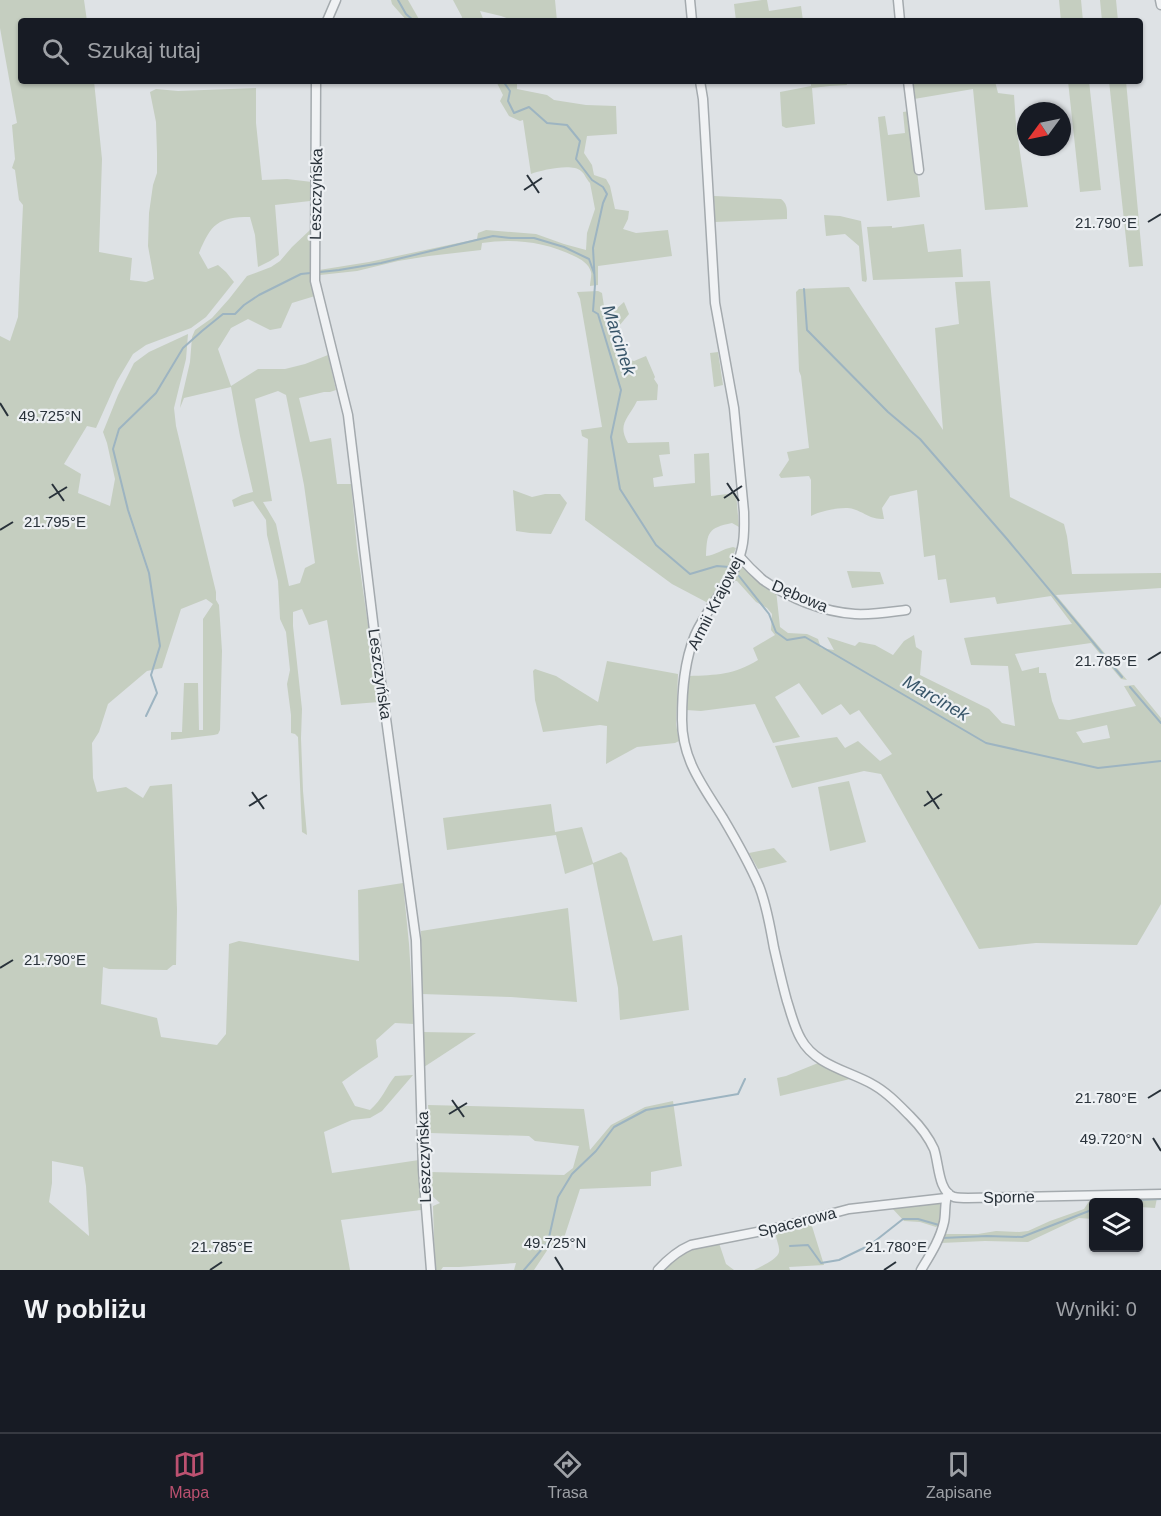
<!DOCTYPE html>
<html lang="pl">
<head>
<meta charset="utf-8">
<style>
	:root { --surface:#171b24; --page:#242831; --text:#f1f3f6; --muted:#9ea1a6; --line:#363941; --accent:#bc5170 }
	body { margin:0; font-family:Helvetica,sans-serif; background:var(--page); color:var(--text) }
	.controls { position:absolute; right:18px; bottom:18px; display:grid; overflow:hidden; border-radius:6px; box-shadow:0 2px 4px #0004 }
	.controls button { width:54px; height:54px; display:grid; place-items:center; padding:0; border:0; border-bottom:2px solid var(--line); background:var(--surface); color:var(--text); font:30px sans-serif }
	.compass { position:absolute; left:1017px; top:102px; width:54px; height:54px; border-radius:50%; background:var(--surface); box-shadow:0 2px 4px #0004; rotate:237deg }
	.list { margin:0; padding:0; list-style:none }
	h2 { display:flex; justify-content:space-between; align-items:center; height:78px; margin:0; padding:0 24px; font-size:26px }
	h2 small { font-size:20px; font-weight:400; color:var(--muted) }
	.icon { flex:none; width:33px; height:33px; fill:none; stroke:currentColor; stroke-width:2; stroke-linecap:round; stroke-linejoin:round }
	.map { position:relative; flex:none; width:1161px; height:1270px; overflow:hidden }
	.search { position:absolute; background:var(--surface); box-shadow:0 2px 4px #0004; left:18px; right:18px; top:18px; height:66px; display:flex; align-items:center; gap:15px; box-sizing:border-box; padding:0 21px; border-radius:6px; color:var(--muted); font-size:22px }
	.sheet { height:162px; background:var(--surface) }
	nav { display:flex; justify-content:space-around; align-items:center; box-sizing:border-box; height:84px; border-top:2px solid var(--line); background:var(--surface); font-size:16px; color:var(--muted) }
	nav a { display:grid; justify-items:center; gap:3px }
	nav .on { color:var(--accent) }
	.map>svg:first-child { display:block }
</style>
</head>
<body>
<div class="map">
<svg width="1161" height="1270" viewBox="0 0 1161 1270">
	<rect width="100%" height="100%" fill="#dee2e5"/>
	<g fill="#c5cec0" fill-rule="evenodd">
		<path d="M 0,0 L 84,0 L 87,21 L 21,21 L 21,81 L 94,81 L 102,159 L 99,252 L 132,258 L 130,280 L 146,282 L 154,279 L 148,246 L 149,213 L 153,185 L 157,173 L 157,153 L 156,122 L 150,92 L 156,89 L 178,91 L 256,88 L 256,123 L 262,180 L 287,179 L 312,182 L 310,187 L 310,201 L 275,205 L 279,255 L 270,261 L 258,267 L 255,235 L 250,217 C 218,217 211,224 199,253 L 208,269 L 218,265 L 226,272 L 234,282 L 206,317 L 191,328 L 146,345 L 133,354 L 117,381 L 96,428 L 87,426 L 64,464 L 81,474 L 78,493 L 110,506 L 115,479 L 107,443 L 103,432 L 118,395 L 134,363 L 149,352 L 188,334 L 186,359 L 174,408 L 176,426 L 216,592 L 216,600 L 219,605 L 222,651 L 220,730 L 218,734 L 214,735 L 171,740 L 171,732 L 182,732 L 184,683 L 198,683 L 199,730 L 203,730 L 203,619 L 213,604 L 206,599 L 181,609 L 162,668 L 147,671 L 108,704 L 99,732 L 92,743 L 93,778 L 97,792 L 126,787 L 143,798 L 150,786 L 172,784 L 177,909 L 176,965 L 173,965 L 167,970 L 109,969 L 103,967 L 101,1004 L 157,1018 L 161,1037 L 217,1045 L 226,1034 L 229,944 L 239,941 L 359,961 L 358,890 L 403,883 L 409,944 L 414,1024 L 395,1023 L 376,1040 L 378,1057 L 360,1069 L 342,1082 L 355,1106 L 370,1110 C 382,1100 386,1087 395,1076 L 413,1075 L 382,1111 L 370,1118 L 352,1120 L 324,1132 L 332,1173 L 419,1160 L 421,1210 L 341,1220 L 350,1270 L 0,1270 L 0,336 L 10,341 L 18,317 L 23,205 L 19,200 L 15,170 L 12,168 L 15,159 L 12,125 L 17,123 L 0,28 ZM 52,1161 L 83,1167 L 86,1186 L 89,1236 L 49,1202 L 52,1183 Z"/>
		<path d="M 391,0 L 408,0 L 420,21 L 407,21 L 392,4 Z"/>
		<path d="M 453,0 L 555,0 L 557,21 L 515,21 L 501,16 L 480,11 L 484,21 L 461,21 L 462,17 Z"/>
		<path d="M 762,0 L 767,0 L 769,11 L 801,6 L 803,21 L 736,21 L 734,4 Z"/>
		<path d="M 1059,0 L 1081,0 L 1083,21 L 1061,21 Z"/>
		<path d="M 1100,0 L 1116,0 L 1118,21 L 1102,21 Z"/>
		<path d="M 492,81 L 517,81 L 517,89 L 547,95 L 554,100 L 586,105 L 616,106 L 617,134 L 587,136 L 584,153 L 592,165 L 594,175 L 606,179 L 610,186 L 615,209 L 629,211 L 628,219 L 623,229 L 636,233 L 668,230 L 672,256 L 598,266 L 598,285 L 590,286 C 590,282 592,275 591,272 C 589,264 581,259 574,256 C 546,242 513,238 482,243 L 481,250 L 429,256 L 398,261 L 357,271 L 320,275 L 319,270 L 369,262 L 477,239 L 478,233 L 486,230 L 536,234 L 564,244 L 586,250 L 587,233 L 595,209 L 590,183 C 586,179 585,174 581,171 C 572,163 542,170 531,174 L 523,120 L 520,121 L 509,116 L 500,101 L 503,95 L 497,83 Z"/>
		<path d="M 811,81 L 846,81 L 847,85 L 830,86 L 812,88 L 815,124 L 786,128 L 782,126 L 780,92 L 811,86 Z"/>
		<path d="M 911,81 L 995,81 L 998,93 L 1014,95 L 1016,125 L 1028,207 L 985,210 L 973,89 L 914,99 Z"/>
		<path d="M 1068,81 L 1089,81 L 1101,190 L 1080,192 Z"/>
		<path d="M 1109,81 L 1126,81 L 1143,266 L 1129,267 Z"/>
		<path d="M 910,111 L 920,197 L 887,201 L 878,117 L 885,116 L 888,135 L 905,133 L 903,112 Z"/>
		<path d="M 714,196 L 781,199 C 788,204 787,211 787,219 L 715,222 Z"/>
		<path d="M 824,215 L 840,216 L 861,221 L 867,279 L 866,282 L 862,281 L 859,246 L 845,234 L 826,236 Z"/>
		<path d="M 924,224 L 928,252 L 961,249 L 963,277 L 873,280 L 867,227 L 892,226 L 892,228 Z"/>
		<path d="M 310,230 L 310,267 L 315,296 L 292,303 L 281,328 L 270,330 L 248,319 L 231,328 L 218,349 L 231,386 L 258,369 L 285,369 L 305,364 L 328,355 L 336,390 L 330,392 L 324,392 L 299,398 L 310,442 L 331,438 L 337,484 L 351,484 L 357,548 L 379,702 L 341,705 L 327,620 L 309,625 L 302,609 L 293,612 L 293,626 L 302,709 L 301,738 L 303,791 L 307,835 L 302,832 L 298,737 L 295,734 L 291,733 L 291,715 L 287,684 L 290,670 L 286,632 L 280,619 L 278,581 L 267,535 L 266,520 L 253,501 L 234,507 L 232,500 L 242,495 L 253,492 L 240,436 L 231,387 L 184,398 L 180,408 L 181,401 L 190,362 L 192,337 L 195,330 L 212,318 L 229,299 L 247,276 L 271,267 L 280,261 L 292,247 ZM 278,391 L 286,395 L 304,485 L 315,563 L 305,568 L 300,583 L 289,586 L 276,524 L 263,502 L 272,501 L 255,399 Z"/>
		<path d="M 990,281 L 1010,497 L 1064,524 L 1067,536 L 1072,574 L 1161,573 L 1161,588 L 1056,595 L 1127,680 L 1121,679 L 1091,643 L 1015,654 L 1022,671 L 1039,667 L 1039,673 L 1046,673 L 1052,701 L 1059,719 L 1069,720 L 1136,706 L 1124,686 L 1134,685 L 1161,718 L 1161,904 L 1137,945 L 1036,943 L 979,949 L 881,774 L 864,771 L 792,788 L 775,746 L 837,737 L 845,748 L 858,741 L 880,761 L 892,754 L 859,710 L 850,715 L 841,704 L 822,715 L 799,683 L 775,697 L 800,737 L 773,743 L 755,704 L 701,711 L 686,710 L 689,676 C 717,675 733,675 758,660 L 753,648 L 775,635 L 771,630 L 772,614 L 767,608 L 756,602 L 737,581 L 733,581 L 742,566 L 746,568 L 776,590 L 780,627 L 788,633 L 807,634 L 818,639 L 821,648 L 834,650 L 827,637 L 855,646 L 859,642 L 875,645 L 893,655 L 904,641 L 914,635 L 916,647 L 922,651 L 920,675 L 989,709 L 1002,723 L 1015,726 L 1008,666 L 971,665 L 964,638 L 1072,624 L 1051,596 L 997,604 L 995,597 L 950,603 L 946,579 L 938,580 L 935,555 L 924,557 L 917,490 L 890,496 L 882,508 L 884,519 C 869,519 866,513 853,509 C 844,506 820,511 811,516 L 811,480 L 809,476 L 781,478 L 779,475 L 789,460 L 787,452 L 809,448 L 801,376 L 799,371 L 796,292 L 799,289 L 849,287 L 943,430 L 935,328 L 959,324 L 955,282 ZM 1107,725 L 1110,738 L 1083,743 L 1076,732 Z"/>
		<path d="M 598,291 L 602,293 L 605,313 L 615,310 L 624,302 L 629,314 L 614,332 L 616,340 L 624,347 L 616,356 L 634,361 L 646,356 L 655,377 L 654,379 L 658,385 L 657,400 L 637,401 C 628,419 617,424 628,443 L 669,442 L 670,454 L 659,455 L 663,476 L 653,478 L 654,487 L 695,483 L 694,454 L 709,453 L 711,496 L 736,493 L 739,527 L 732,523 C 708,528 707,532 706,556 C 716,555 722,549 733,547 L 736,548 L 726,572 L 708,603 L 672,584 L 585,520 L 588,439 L 582,436 L 581,430 L 602,427 L 580,299 L 577,292 Z"/>
		<path d="M 718,352 L 723,385 L 714,387 L 710,353 Z"/>
		<path d="M 513,490 L 532,497 L 545,494 L 560,494 L 567,503 L 551,534 L 530,533 L 516,531 Z"/>
		<path d="M 847,571 L 880,572 L 884,584 L 852,588 Z"/>
		<path d="M 607,661 L 678,674 L 676,724 L 679,741 L 675,743 L 637,747 L 606,764 L 607,726 L 600,725 L 543,732 L 535,700 L 533,671 L 535,669 L 556,676 L 598,702 Z"/>
		<path d="M 849,781 L 866,842 L 830,851 L 818,787 Z"/>
		<path d="M 551,804 L 555,832 L 582,827 L 593,863 L 621,852 L 627,858 L 653,941 L 682,935 L 689,1010 L 620,1020 L 618,988 L 593,864 L 565,874 L 556,835 L 447,850 L 443,818 Z"/>
		<path d="M 774,848 L 787,862 L 758,869 L 749,853 Z"/>
		<path d="M 568,908 L 577,1002 L 511,997 L 422,994 L 421,931 Z"/>
		<path d="M 423,1032 L 476,1033 L 424,1067 Z"/>
		<path d="M 818,1063 L 850,1079 L 780,1096 L 777,1078 L 786,1076 Z"/>
		<path d="M 673,1101 L 682,1166 L 651,1172 L 651,1186 L 580,1189 L 564,1238 L 548,1249 L 534,1270 L 514,1270 L 516,1263 L 459,1267 L 443,1267 L 441,1270 L 435,1270 L 433,1206 L 440,1203 L 431,1195 L 429,1172 L 564,1175 L 573,1168 L 579,1146 L 535,1141 L 529,1136 L 430,1133 L 428,1105 L 584,1109 L 590,1150 L 611,1125 L 645,1107 Z"/>
		<path d="M 1157,1198 L 1155,1208 L 1139,1207 L 1138,1202 L 1094,1202 L 1093,1219 L 1079,1218 L 1028,1242 L 985,1241 L 941,1243 L 944,1234 L 978,1234 L 996,1231 L 1019,1232 L 1028,1231 L 1050,1221 L 1084,1209 L 1090,1200 Z"/>
		<path d="M 939,1201 L 942,1205 L 941,1223 L 936,1227 L 920,1222 L 904,1221 L 891,1207 Z"/>
		<path d="M 811,1223 L 824,1265 L 789,1267 L 790,1270 L 754,1270 C 760,1267 778,1259 779,1252 C 780,1245 775,1239 776,1232 Z"/>
		<path d="M 719,1243 L 726,1264 L 734,1270 L 662,1270 L 683,1252 L 697,1247 Z"/>
	</g>
	<g fill="none" stroke-linecap="round" stroke-linejoin="round">
		<g stroke="#9db4c1" stroke-width="2">
			<path d="M 398,0 L 406,14 L 414,21"/>
			<path d="M 503,81 L 510,91 L 508,101 L 514,113 L 529,107 L 547,123 L 567,125 L 580,141 L 576,159 L 592,180 L 603,187 L 607,194 L 603,203 L 593,248 L 595,285 L 593,311 L 598,314 L 621,390 L 611,437 L 620,489 L 656,545 L 690,574 L 717,566 L 729,567"/>
			<path d="M 804,289 L 807,330 L 888,412 L 920,439 L 1007,539 L 1122,677"/>
			<path d="M 739,576 L 769,614 L 776,632 L 787,640 L 805,637 L 986,743 L 1098,768 L 1161,761"/>
			<path d="M 1130,687 L 1161,723"/>
			<path d="M 146,716 L 157,693 L 151,675 L 160,646 L 149,573 L 128,510 L 113,449 L 119,429 L 156,393 L 183,348 L 202,331 L 223,314 L 235,314 L 244,305 L 259,295 L 301,274 L 339,270 L 381,263 L 493,236 L 511,238 L 534,238 L 564,247 L 589,259 L 594,273"/>
			<path d="M 1107,1202 L 1111,1201 L 1161,1199"/>
			<path d="M 942,1238 L 987,1236 L 1022,1237 L 1094,1209"/>
			<path d="M 790,1246 L 808,1245 L 821,1263 L 839,1260 L 870,1245 L 903,1219 L 918,1219 L 939,1225 L 938,1228"/>
			<path d="M 524,1270 L 548,1242 L 558,1197 L 572,1174 L 596,1151 L 614,1127 L 646,1110 L 738,1094 L 745,1079"/>
		</g>
		<g stroke="#a4aaae" stroke-width="11">
			<g id="minor">
				<path d="M 690,0 L 692,21"/>
				<path d="M 898,0 L 900,21"/>
				<path d="M 1160,0 L 1161,5"/>
				<path d="M 327,21 L 336,0"/>
				<path d="M 316,81 L 315,281 L 348,415 L 374,630 L 416,940 L 423,1170 L 431,1270"/>
				<path d="M 700,81 L 703,99 L 715,303 L 734,408 L 744,512 C 744,524 745,536 742,548 C 735,581 708,605 695,635 C 684,662 682,691 682,720 C 682,760 703,786 723,818 C 736,840 749,863 759,886 C 767,906 770,927 774,948 C 778,965 782,983 787,1001 C 791,1013 794,1027 801,1039 C 815,1065 849,1071 872,1084 C 887,1092 899,1105 910,1116 C 920,1126 928,1136 934,1149 C 939,1163 938,1192 954,1197 C 959,1198 964,1198 968,1198 L 1161,1194"/>
				<path d="M 908,81 L 919,170"/>
				<path d="M 740,557 C 747,565 755,573 763,580 C 789,598 823,612 855,614 C 872,615 890,612 906,610"/>
				<path d="M 658,1270 C 668,1259 677,1251 691,1245 L 777,1228 L 849,1209 L 946,1198"/>
				<path d="M 921,1270 C 930,1255 940,1240 944,1222 C 946,1213 944,1202 948,1193"/>
			</g>
		</g>
		<use href="#minor" stroke="#f0f2f4" stroke-width="8"/>
	</g>
	<path fill="none" stroke="#29323a" stroke-width="2" d="M 527,175 L 539,193M 524,190 L 542,178M 1148,222 L 1161,214M 0,403 L 8,416M 727,483 L 739,501M 52,484 L 64,501M 49,498 L 67,487M 724,498 L 742,486M 0,530 L 13,522M 1148,660 L 1161,652M 927,791 L 939,809M 252,792 L 264,809M 249,806 L 267,795M 924,806 L 942,794M 0,968 L 13,960M 1148,1098 L 1161,1090M 452,1100 L 464,1117M 449,1114 L 467,1103M 1153,1138 L 1161,1151M 555,1257 L 563,1270M 210,1270 L 222,1262M 884,1270 L 896,1262"/>
	<g text-anchor="middle" dominant-baseline="central" stroke-width="4.5" stroke-linejoin="round" paint-order="stroke">
		<g font-size="16" fill="#29323a" stroke="#edf0f3">
			<text transform="translate(316 194) rotate(-89)">Leszczyńska</text>
			<text transform="translate(800 596) rotate(23)">Dębowa</text>
			<text transform="translate(715 603) rotate(-63)">Armii Krajowej</text>
			<text transform="translate(380 674) rotate(82)">Leszczyńska</text>
			<text transform="translate(424 1157) rotate(-92)">Leszczyńska</text>
			<text transform="translate(1009 1197) rotate(-1)">Sporne</text>
			<text transform="translate(797 1222) rotate(-14)">Spacerowa</text>
		</g>
		<g font-size="18" font-style="italic" fill="#385569" stroke="#edf0f3">
			<text transform="translate(619 340) rotate(72)">Marcinek</text>
			<text transform="translate(936 698) rotate(30)">Marcinek</text>
		</g>
	</g>
	<g font-size="15" text-anchor="middle" fill="#29323a" stroke="#edf0f3" stroke-width="4.5" stroke-linejoin="round" paint-order="stroke">
		<text x="1106" y="228">21.790°E</text>
		<text x="50" y="421">49.725°N</text>
		<text x="55" y="527">21.795°E</text>
		<text x="1106" y="666">21.785°E</text>
		<text x="55" y="965">21.790°E</text>
		<text x="1106" y="1103">21.780°E</text>
		<text x="1111" y="1144">49.720°N</text>
		<text x="555" y="1248">49.725°N</text>
		<text x="222" y="1252">21.785°E</text>
		<text x="896" y="1252">21.780°E</text>
	</g>
</svg>
<div class="controls">
<button><svg class="icon" aria-label="layers" viewBox="0 0 24 24"><path d="M12 4l9 5-9 5-9-5zM3 14l9 5 9-5"/></svg></button>
</div>
<svg class="compass" viewBox="-18 -18 36 36"><path d="M0-13l5 13h-10z" fill="#e53935"/><path d="M0 13l5-13h-10z" fill="#9ea1a6"/></svg>
<div class="search"><svg class="icon" aria-label="search" viewBox="0 0 24 24"><circle cx="10" cy="10" r="6"/><path d="M15 15l6 6"/></svg>Szukaj tutaj</div>
</div>
<section class="sheet">
<h2>W pobliżu<small>Wyniki: 0</small></h2>
<ul class="list">
</ul>
</section>
<nav>
<a class="on"><svg class="icon" aria-label="map" viewBox="0 0 24 24"><path d="M3 6l6-2 6 2 6-2v14l-6 2-6-2-6 2zM9 4v14M15 6v14"/></svg>Mapa</a>
<a><svg class="icon" aria-label="directions" viewBox="0 0 24 24"><path d="M12 3l9 9-9 9-9-9zM9 14v-3h6M13 9l2 2-2 2"/></svg>Trasa</a>
<a><svg class="icon" aria-label="saved" viewBox="0 0 24 24"><path d="M7 4h10v16l-5-4-5 4z"/></svg>Zapisane</a>
</nav>
</body>
</html>
